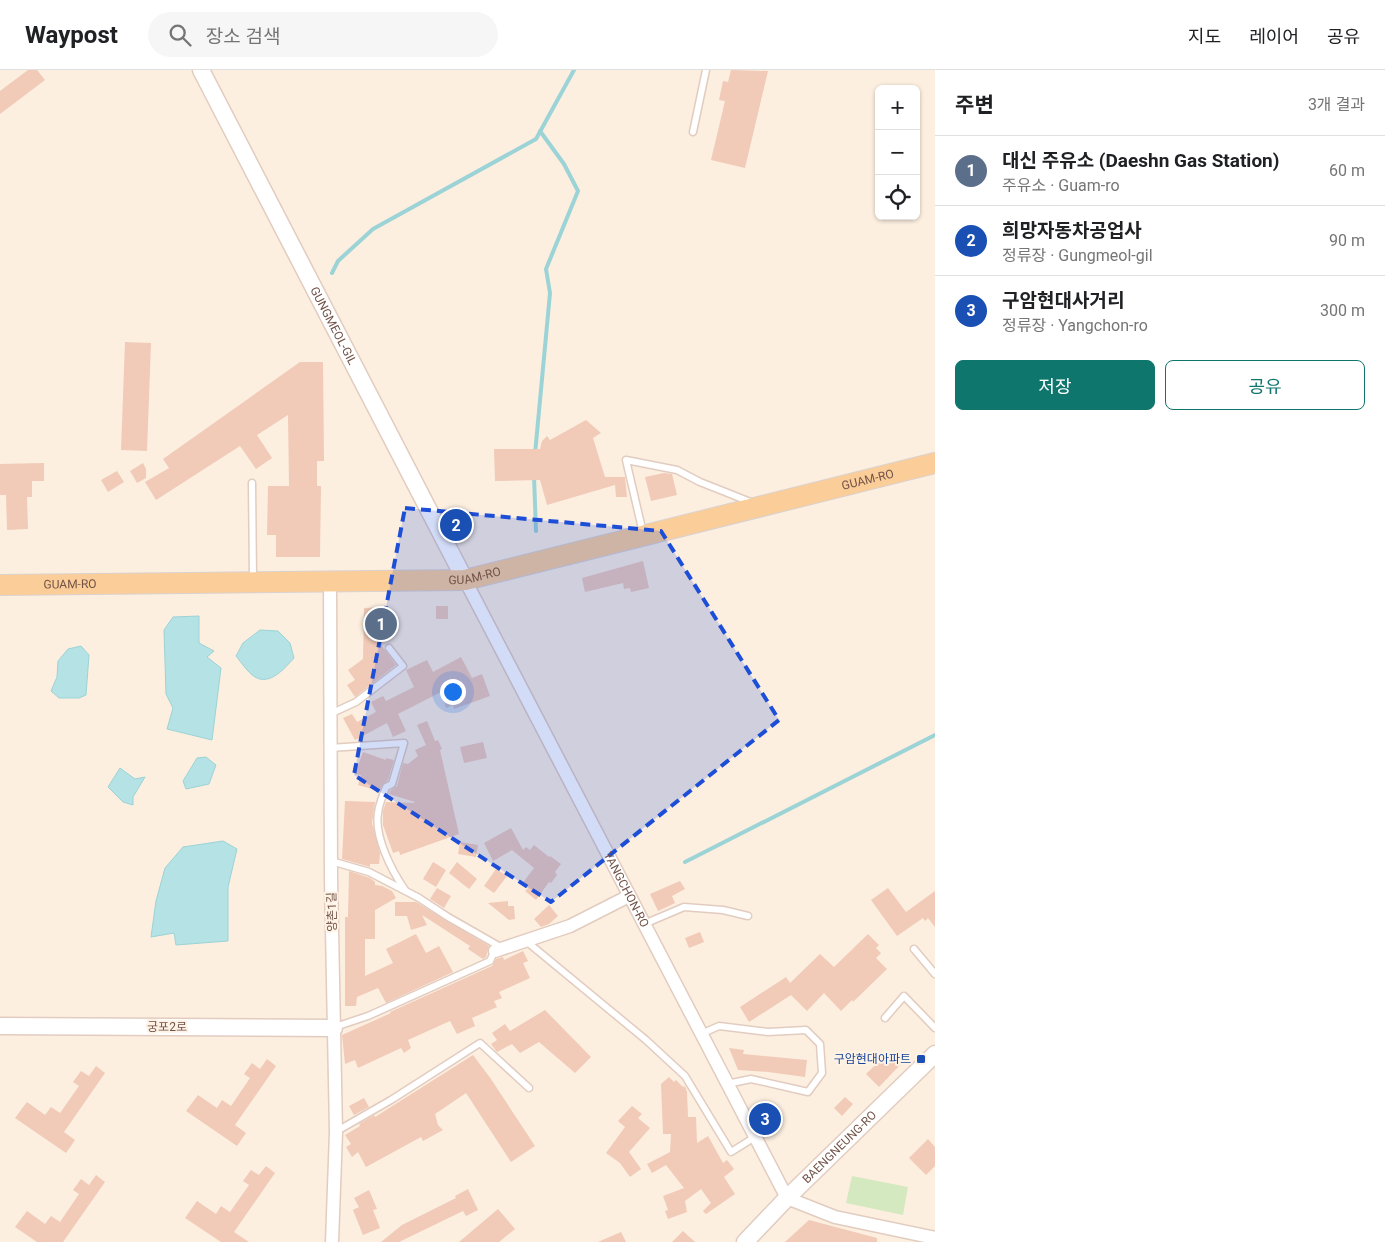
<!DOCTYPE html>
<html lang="ko">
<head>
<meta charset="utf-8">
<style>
	:root { --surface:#fff; --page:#f6f6f6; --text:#202124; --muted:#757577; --line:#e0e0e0; --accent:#0f766e }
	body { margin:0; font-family:Roboto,"Noto Sans KR",sans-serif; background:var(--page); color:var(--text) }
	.controls { position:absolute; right:15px; top:15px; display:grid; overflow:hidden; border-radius:8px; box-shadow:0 1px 4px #0004 }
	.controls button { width:45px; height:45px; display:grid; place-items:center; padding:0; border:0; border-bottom:1px solid var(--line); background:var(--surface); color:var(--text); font:25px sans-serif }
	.you { position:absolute; left:452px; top:621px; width:18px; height:18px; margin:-12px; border:4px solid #fff; border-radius:50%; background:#1a73e8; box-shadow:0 0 0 8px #1a73e833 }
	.badge { display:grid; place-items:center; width:32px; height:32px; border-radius:50%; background:var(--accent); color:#fff; font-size:16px; font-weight:700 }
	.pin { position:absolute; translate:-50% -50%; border:2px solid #fff; box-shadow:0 1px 5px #0006 }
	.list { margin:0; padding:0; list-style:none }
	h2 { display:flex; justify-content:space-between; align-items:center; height:65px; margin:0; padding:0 20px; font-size:21px }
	h2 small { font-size:16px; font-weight:400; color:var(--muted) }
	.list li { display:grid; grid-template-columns:32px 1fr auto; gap:15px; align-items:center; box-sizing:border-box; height:70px; padding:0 20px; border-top:1px solid var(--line) }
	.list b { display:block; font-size:19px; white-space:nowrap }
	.list p { margin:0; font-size:16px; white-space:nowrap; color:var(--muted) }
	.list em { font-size:16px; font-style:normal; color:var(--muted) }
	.actions { display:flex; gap:10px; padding:15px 20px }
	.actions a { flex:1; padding:11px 0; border:1px solid var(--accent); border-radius:8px; text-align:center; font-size:18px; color:var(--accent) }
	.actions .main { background:var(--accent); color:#fff }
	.icon { flex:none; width:28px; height:28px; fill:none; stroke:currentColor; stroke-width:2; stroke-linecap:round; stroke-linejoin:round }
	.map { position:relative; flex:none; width:935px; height:1172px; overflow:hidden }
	header { display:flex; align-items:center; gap:30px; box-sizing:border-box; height:70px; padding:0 25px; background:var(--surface); border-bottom:1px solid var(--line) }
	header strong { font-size:24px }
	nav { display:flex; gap:28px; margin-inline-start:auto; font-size:18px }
	.search { width:350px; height:45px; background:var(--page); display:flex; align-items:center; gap:12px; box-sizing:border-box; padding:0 18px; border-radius:28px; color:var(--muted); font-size:19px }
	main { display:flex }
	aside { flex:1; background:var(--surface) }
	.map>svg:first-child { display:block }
</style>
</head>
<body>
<header>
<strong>Waypost</strong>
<div class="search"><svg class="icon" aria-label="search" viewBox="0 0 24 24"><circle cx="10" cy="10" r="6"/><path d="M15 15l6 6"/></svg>장소 검색</div>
<nav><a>지도</a><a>레이어</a><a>공유</a></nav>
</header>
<main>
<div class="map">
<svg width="935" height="1172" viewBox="0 0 935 1172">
	<rect width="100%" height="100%" fill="#fcefe0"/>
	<path fill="#d4e9bf" d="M 852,1106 L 908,1117 L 903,1145 L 846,1133 Z"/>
	<g fill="#b5e2e5" stroke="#9cd3d6">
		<path d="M 199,546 L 199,573 L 214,581 L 207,587 L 221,598 L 212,670 L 167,659 L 173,638 L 166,624 L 164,560 L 173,547 Z"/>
		<path d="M 260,560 L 278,561 L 290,573 L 294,588 C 285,598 270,616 255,607 C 248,603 241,592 236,586 L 243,573 Z"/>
		<path d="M 81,576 L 89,585 L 86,625 L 79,628 L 59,628 L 51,621 L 57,607 L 58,591 L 68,579 Z"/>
		<path d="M 206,687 L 216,695 L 209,714 L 186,719 L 183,711 L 197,688 Z"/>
		<path d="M 120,698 L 135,709 L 145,707 L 133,727 L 133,735 L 123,732 L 108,717 Z"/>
		<path d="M 223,771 L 237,779 L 228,817 L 228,871 L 176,875 L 174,863 L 151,867 L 156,831 L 165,798 L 183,777 Z"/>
	</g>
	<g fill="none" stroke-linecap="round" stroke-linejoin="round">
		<g stroke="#9cd3d6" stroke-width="4">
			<path d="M 332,203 L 338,191 L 373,159 L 536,69 L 574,0"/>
			<path d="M 535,384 L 550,223 L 546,199 L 578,121 L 564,94 L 540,61"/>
			<path d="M 534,406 L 536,461"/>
			<path d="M 685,792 L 935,665"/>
		</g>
	</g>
	<g fill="#f1cab8">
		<path d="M 28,0 L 37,0 L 45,10 L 0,44 L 0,21 Z"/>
		<path d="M 731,0 L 768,1 L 745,98 L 711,90 L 725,31 L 719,30 L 723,11 L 728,12 Z"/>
		<path d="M 125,272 L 151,273 L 147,381 L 121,380 Z"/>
		<path d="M 300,292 L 323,292 L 324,391 L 317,391 L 317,416 L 321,416 L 320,487 L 276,487 L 276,465 L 267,465 L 268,416 L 289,416 L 288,345 L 257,365 L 272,388 L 256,399 L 240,376 L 156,430 L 145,412 L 169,398 L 163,389 Z"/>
		<path d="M 586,350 L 601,363 L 593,368 L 605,407 L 625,407 L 627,427 L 616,427 L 615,415 L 547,435 L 540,410 L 495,411 L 494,379 L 540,379 L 542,371 L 547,366 L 550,370 Z"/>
		<path d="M 44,393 L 44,411 L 32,411 L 32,427 L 27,427 L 28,459 L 7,460 L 6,425 L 0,425 L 0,394 Z"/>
		<path d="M 143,393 L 146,399 L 146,408 L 137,413 L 130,401 Z"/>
		<path d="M 117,401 L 124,412 L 108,422 L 101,410 Z"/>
		<path d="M 664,403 L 672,404 L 677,425 L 651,431 L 645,407 Z"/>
		<path d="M 643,491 L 649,518 L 631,522 L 630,518 L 624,519 L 623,513 L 585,522 L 582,508 Z"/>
		<rect x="436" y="536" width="12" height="13"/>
		<path d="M 387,537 L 387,554 L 382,554 L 382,576 L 396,595 L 355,627 L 347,615 L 355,610 L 348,600 L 363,589 L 364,538 Z"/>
		<path d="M 461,587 L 472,608 L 482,604 L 490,626 L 454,639 L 453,635 L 446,638 L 441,622 L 398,644 L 406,661 L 393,667 L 387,653 L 355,670 L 343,648 L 352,644 L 357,652 L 376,642 L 371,632 L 383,626 L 386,631 L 414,617 L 406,600 L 427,590 L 433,602 Z"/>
		<path d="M 427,651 L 435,671 L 438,670 L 442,679 L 440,680 L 459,764 L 400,785 L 399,781 L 393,783 L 383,755 L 383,741 L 386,732 L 414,733 L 415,732 L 389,724 L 390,721 L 397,716 L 403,693 L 408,694 L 418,686 L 415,680 L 426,675 L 417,655 Z"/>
		<path d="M 483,672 L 487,688 L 464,693 L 460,677 Z"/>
		<path d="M 363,682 L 386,690 L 386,688 L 394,690 L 388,710 L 382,715 L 379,721 L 358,715 L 361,705 L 355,704 Z"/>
		<path d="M 345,731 L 375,732 L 372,753 L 380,783 L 379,794 L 370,794 L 370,797 L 342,789 Z"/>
		<path d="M 511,758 L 523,780 L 526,777 L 530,780 L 534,775 L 549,787 L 550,786 L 561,794 L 555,802 L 557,805 L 551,813 L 549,812 L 536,830 L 525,821 L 528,818 L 522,814 L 534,798 L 512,780 L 493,791 L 484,773 Z"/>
		<path d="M 460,772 L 478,775 L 476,787 L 458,784 Z"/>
		<path d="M 433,792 L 446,800 L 436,817 L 423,809 Z"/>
		<path d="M 457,792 L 477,809 L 469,819 L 449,803 Z"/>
		<path d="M 496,799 L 507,806 L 494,823 L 484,816 Z"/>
		<path d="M 349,801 L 370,808 L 375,812 L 375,815 L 382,816 L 392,821 L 396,828 L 375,840 L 375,869 L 365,869 L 365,906 L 393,893 L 386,879 L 416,864 L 426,883 L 439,876 L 453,902 L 386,933 L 378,918 L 357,927 L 356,936 L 345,936 L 345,847 L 348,847 Z"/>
		<path d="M 680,811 L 685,819 L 672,826 L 675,833 L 658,841 L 650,824 Z"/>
		<path d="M 437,818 L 451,826 L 444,838 L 430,829 Z"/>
		<path d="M 888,818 L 906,842 L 935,821 L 935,857 L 928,848 L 925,851 L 923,848 L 897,866 L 871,830 Z"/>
		<path d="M 508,831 L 508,836 L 514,836 L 515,849 L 509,850 L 488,833 Z"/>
		<path d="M 395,832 L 416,832 L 489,876 L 486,887 L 483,889 L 468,879 L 470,876 L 422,845 L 427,855 L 411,860 L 407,846 L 395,846 Z"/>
		<path d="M 549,835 L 558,846 L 549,854 L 541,857 L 534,849 Z"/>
		<path d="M 700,862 L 704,872 L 689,878 L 685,868 Z"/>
		<path d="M 868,864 L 879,875 L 876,878 L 881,883 L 876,888 L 887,899 L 853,932 L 852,930 L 841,941 L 824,923 L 807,941 L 791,925 L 749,952 L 740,937 L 786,907 L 790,913 L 820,884 L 834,897 Z"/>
		<path d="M 523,881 L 528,891 L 523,893 L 530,908 L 499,922 L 502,928 L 494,931 L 497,937 L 472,948 L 475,956 L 457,964 L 450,951 L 408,970 L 411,978 L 404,983 L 401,978 L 358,998 L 355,990 L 345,994 L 342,965 L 391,943 L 390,942 L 492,896 L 496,889 L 503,887 L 504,890 Z"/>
		<path d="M 545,940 L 591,987 L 575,1003 L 539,972 L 520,983 L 512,974 L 497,982 L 491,974 L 497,970 L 492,963 L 505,954 L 510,961 Z"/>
		<path d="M 729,978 L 744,980 L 743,984 L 807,990 L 805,1007 L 768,1002 L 738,1000 Z"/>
		<path d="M 889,982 L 901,994 L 879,1017 L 866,1004 Z"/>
		<path d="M 473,985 L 491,1009 L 535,1076 L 511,1092 L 466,1023 L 435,1044 L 438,1055 L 443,1060 L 423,1071 L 421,1067 L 366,1097 L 358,1082 L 352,1087 L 346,1077 L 351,1074 L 345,1065 L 360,1056 L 359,1054 L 374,1045 L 375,1047 Z"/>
		<path d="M 267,989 L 276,996 L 235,1055 L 246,1063 L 237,1076 L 186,1041 L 198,1025 L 217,1038 L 222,1030 L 231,1036 L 250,1008 L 244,1004 L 252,993 L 260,999 Z"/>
		<path d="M 96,996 L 105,1003 L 64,1062 L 75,1070 L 66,1083 L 15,1048 L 27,1032 L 45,1045 L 51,1037 L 60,1043 L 79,1016 L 73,1012 L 81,1001 L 89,1006 Z"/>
		<path d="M 669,1007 L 674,1012 L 676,1010 L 683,1017 L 685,1016 L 687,1022 L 688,1047 L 696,1047 L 697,1073 L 708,1066 L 723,1093 L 727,1090 L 734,1099 L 724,1107 L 735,1124 L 706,1144 L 703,1141 L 711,1133 L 701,1119 L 685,1131 L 687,1142 L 668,1149 L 665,1141 L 668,1140 L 663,1126 L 684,1118 L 666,1095 L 652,1103 L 647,1094 L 670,1082 L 671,1064 L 663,1064 L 661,1014 Z"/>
		<path d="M 845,1027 L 853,1034 L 842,1046 L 834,1038 Z"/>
		<path d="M 364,1028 L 369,1037 L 354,1045 L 349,1036 Z"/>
		<path d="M 632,1036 L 642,1044 L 638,1048 L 650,1058 L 629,1082 L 641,1099 L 630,1107 L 620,1093 L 606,1083 L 625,1057 L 618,1051 Z"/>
		<path d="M 928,1069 L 935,1077 L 935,1096 L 926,1105 L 909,1088 Z"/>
		<path d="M 266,1096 L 275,1103 L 234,1162 L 249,1172 L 221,1172 L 185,1148 L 197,1131 L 216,1144 L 221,1136 L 230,1142 L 249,1115 L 243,1111 L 251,1100 L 259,1105 Z"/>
		<path d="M 96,1105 L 105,1112 L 63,1172 L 37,1172 L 15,1157 L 27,1141 L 45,1154 L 51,1146 L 60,1152 L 79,1124 L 73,1120 L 81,1109 L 89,1115 Z"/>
		<path d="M 468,1119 L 478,1140 L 466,1146 L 463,1141 L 399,1172 L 381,1172 L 402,1155 L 456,1128 L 455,1126 Z"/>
		<path d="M 369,1120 L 377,1139 L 373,1140 L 380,1158 L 363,1165 L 353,1140 L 359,1137 L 354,1128 Z"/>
		<path d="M 498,1139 L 515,1159 L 499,1172 L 459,1172 Z"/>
		<path d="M 809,1150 L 877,1168 L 877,1172 L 785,1172 Z"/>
		<path d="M 683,1161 L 695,1172 L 672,1172 Z"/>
		<path d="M 621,1162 L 626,1172 L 598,1172 Z"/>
	</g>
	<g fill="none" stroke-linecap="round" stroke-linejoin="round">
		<g stroke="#e2ccc0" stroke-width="9">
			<g id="service">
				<path d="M 693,62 L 706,0"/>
				<path d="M 252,413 L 253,509"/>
				<path d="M 643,463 L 626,390 L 677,400 L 700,412 L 753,433"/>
				<path d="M 330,644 L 356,632 L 403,596 L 389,578"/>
				<path d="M 330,678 L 404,673 L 392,714 L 386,717 C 383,725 379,734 378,743 C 374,767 392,801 405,820"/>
				<path d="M 331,791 L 369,802 L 419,828 L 448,847 L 497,875 L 490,891 L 368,946 L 335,957"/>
				<path d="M 644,854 L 684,837 L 723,840 L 748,846"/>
				<path d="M 526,871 L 646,970 L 685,1006 L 731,1082 L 755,1067"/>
				<path d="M 914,879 L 935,904"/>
				<path d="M 885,948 L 904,926 L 935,958"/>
				<path d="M 701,964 L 719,956 L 768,962 L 806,960 L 820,974 L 822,1003 L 808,1022 L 751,1009 L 727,1014"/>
				<path d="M 337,1061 L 391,1030 L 480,973 L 529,1018"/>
			</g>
		</g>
		<g stroke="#e2ccc0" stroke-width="15">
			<g id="minor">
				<path id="s1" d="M 465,510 L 787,1128 L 835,1147 L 935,1168"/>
				<path d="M 330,511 L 331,809 L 336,1062 L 332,1172"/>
				<path d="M 495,881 L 570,856 L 629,826"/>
			</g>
		</g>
		<g stroke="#e2ccc0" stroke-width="19">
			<g id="tertiary">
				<path id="s2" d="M 201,0 L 465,510"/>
				<path d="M 0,956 L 334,958"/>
				<path id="s3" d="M 745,1172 L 787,1128 L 935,984"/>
			</g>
		</g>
		<g stroke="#dad2cf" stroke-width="22">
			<g id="primary">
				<path id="s4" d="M 0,515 L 465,510 L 935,393"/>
			</g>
		</g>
		<use href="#service" stroke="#fff" stroke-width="6"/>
		<use href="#minor" stroke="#fff" stroke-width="12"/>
		<use href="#tertiary" stroke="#fff" stroke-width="16"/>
		<use href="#primary" stroke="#fbcd99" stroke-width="20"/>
	</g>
	<path fill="#1d4ed8" fill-opacity="0.2" stroke="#1d4ed8" stroke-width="4" stroke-dasharray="10 6" stroke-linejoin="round" d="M 405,438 L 661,461 L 779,650 L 551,832 L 354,705 Z"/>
	<rect fill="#1a4fb4" stroke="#fff3e6" stroke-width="2" x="916" y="984" width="10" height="10" rx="2.5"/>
	<g text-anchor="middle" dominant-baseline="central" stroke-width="4" stroke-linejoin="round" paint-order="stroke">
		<g font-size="12" fill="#725348" stroke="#fff3e6">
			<text stroke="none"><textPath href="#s2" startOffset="288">GUNGMEOL-GIL</textPath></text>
			<text stroke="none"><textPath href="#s4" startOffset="880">GUAM-RO</textPath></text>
			<text stroke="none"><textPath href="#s4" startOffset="475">GUAM-RO</textPath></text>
			<text stroke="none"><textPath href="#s4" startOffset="70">GUAM-RO</textPath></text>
			<text stroke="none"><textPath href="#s1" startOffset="349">YANGCHON-RO</textPath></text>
			<text transform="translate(332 842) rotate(-91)">양촌1길</text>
			<text x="167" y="957">궁포2로</text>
			<text stroke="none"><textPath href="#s3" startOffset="134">BAENGNEUNG-RO</textPath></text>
		</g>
		<g font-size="12" fill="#164399" stroke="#fff3e6" text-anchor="end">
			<text x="911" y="989">구암현대아파트</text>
		</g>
	</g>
</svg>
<div class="controls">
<button>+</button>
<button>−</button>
<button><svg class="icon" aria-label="locate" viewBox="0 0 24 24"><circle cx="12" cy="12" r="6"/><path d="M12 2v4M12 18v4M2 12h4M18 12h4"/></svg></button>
</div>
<div class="you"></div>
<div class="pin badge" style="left:381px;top:554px;background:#5c6f8a">1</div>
<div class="pin badge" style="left:456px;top:455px;background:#1a4fb4">2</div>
<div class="pin badge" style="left:765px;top:1049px;background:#1a4fb4">3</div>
</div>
<aside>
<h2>주변<small>3개 결과</small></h2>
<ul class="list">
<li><span class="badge" style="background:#5c6f8a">1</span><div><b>대신 주유소 (Daeshn Gas Station)</b><p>주유소 · Guam-ro</p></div><em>60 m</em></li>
<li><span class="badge" style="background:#1a4fb4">2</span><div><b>희망자동차공업사</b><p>정류장 · Gungmeol-gil</p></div><em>90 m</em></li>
<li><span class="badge" style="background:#1a4fb4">3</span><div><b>구암현대사거리</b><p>정류장 · Yangchon-ro</p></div><em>300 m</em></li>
</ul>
<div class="actions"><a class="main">저장</a><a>공유</a></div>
</aside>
</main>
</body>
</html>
